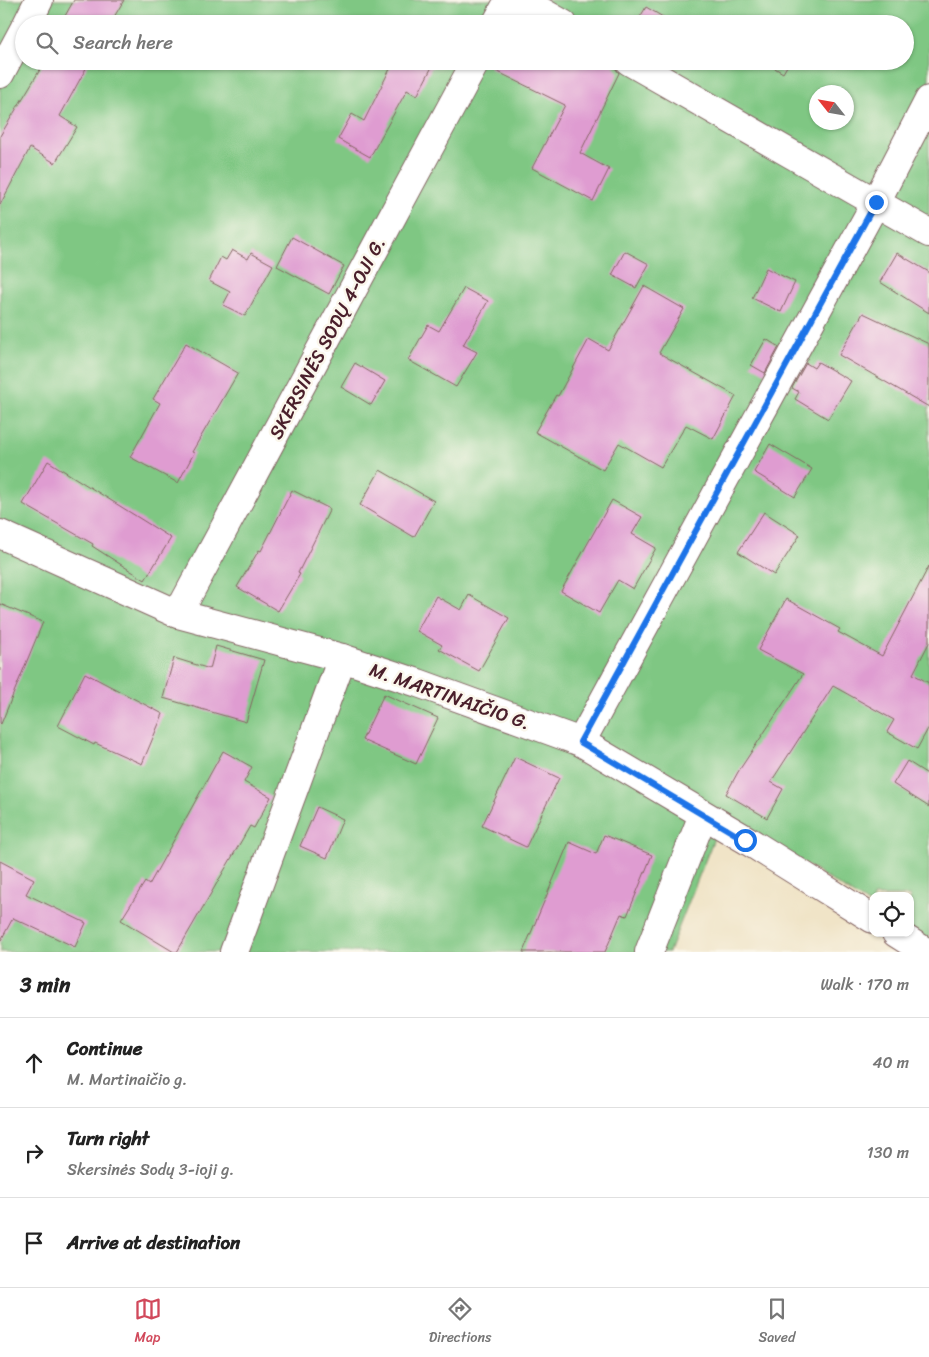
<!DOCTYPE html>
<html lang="en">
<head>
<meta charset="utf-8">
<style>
	:root { --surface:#fff; --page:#f2f2f2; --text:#222; --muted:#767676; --line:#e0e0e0; --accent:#d1495b }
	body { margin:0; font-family:Sriracha,sans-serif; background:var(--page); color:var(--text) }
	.controls { position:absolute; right:15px; bottom:15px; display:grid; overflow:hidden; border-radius:10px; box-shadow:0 1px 4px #0004 }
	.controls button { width:45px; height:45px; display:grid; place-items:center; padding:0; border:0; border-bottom:1px solid var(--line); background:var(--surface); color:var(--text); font:25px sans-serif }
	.compass { position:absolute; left:809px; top:85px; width:45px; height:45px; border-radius:50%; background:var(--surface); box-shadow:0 1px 4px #0004; rotate:301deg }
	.stop { position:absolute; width:15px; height:15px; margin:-11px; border:4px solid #1a73e8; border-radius:50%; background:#fff }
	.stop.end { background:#1a73e8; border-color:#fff; box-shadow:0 1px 5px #0008 }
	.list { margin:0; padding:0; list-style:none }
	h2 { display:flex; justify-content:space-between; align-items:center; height:65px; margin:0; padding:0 20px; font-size:21px }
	h2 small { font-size:16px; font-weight:400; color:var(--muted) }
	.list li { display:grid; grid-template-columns:32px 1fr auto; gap:15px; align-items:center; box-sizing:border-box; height:90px; padding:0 20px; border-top:1px solid var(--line) }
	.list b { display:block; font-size:19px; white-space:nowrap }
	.list p { margin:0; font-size:16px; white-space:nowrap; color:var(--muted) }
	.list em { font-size:16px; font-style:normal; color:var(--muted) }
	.icon { flex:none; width:28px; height:28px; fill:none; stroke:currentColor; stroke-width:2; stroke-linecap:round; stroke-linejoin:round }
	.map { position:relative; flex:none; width:929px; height:952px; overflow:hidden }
	.search { position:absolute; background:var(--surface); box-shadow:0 1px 4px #0004; left:15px; right:15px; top:15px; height:55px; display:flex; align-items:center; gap:12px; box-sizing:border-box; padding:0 18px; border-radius:28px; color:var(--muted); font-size:19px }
	.sheet { height:335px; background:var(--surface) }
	nav { display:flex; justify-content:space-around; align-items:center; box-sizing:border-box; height:70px; border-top:1px solid var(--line); background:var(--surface); font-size:14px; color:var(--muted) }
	nav a { display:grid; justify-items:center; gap:2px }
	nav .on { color:var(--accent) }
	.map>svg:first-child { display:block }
</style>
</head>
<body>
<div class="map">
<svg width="929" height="952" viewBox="0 0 929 952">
	<rect width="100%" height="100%" fill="#fbf7ec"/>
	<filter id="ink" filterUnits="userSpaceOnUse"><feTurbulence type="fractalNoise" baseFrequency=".02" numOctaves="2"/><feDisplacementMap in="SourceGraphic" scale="10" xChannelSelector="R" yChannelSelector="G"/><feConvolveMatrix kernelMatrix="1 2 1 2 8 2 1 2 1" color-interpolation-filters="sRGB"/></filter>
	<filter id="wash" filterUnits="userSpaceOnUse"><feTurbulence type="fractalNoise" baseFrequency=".0096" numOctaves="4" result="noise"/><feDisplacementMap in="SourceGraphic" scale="20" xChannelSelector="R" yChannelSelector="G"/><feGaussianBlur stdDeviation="1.12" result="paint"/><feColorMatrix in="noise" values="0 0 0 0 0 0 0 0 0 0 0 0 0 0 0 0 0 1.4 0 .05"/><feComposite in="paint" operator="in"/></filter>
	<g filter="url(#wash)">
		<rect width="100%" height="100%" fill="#f0e4c7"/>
		<path fill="#7fc783" stroke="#647357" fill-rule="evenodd" d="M 0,0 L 929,0 L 929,942 L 910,931 L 910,896 L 873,896 L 873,907 L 724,813 L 669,952 L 0,952 ZM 24,24 L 905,24 L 905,61 L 24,61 ZM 816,92 L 846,92 L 846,122 L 816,122 Z"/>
		<g id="blocks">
			<g fill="#df9cd1">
				<path d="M 74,0 L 124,0 L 110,24 L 50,24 L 53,19 L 61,23 Z"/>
				<path d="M 646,7 L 675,24 L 636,24 Z"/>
				<path d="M 41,61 L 90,61 L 60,116 L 77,127 L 55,163 L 30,148 L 0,205 L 0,136 L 44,63 Z"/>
				<path d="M 394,61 L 435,61 L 417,96 L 407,90 L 370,157 L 338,139 L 352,114 L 364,121 Z"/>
				<path d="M 492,61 L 613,61 L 615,68 L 619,73 L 580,153 L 609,169 L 593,201 L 532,168 L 565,105 L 490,68 Z"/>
				<path d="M 763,61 L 790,61 L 783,73 Z"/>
				<path d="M 292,237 L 344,266 L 329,294 L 277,266 Z"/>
				<path d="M 232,250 L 248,259 L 251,253 L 273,265 L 245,316 L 223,305 L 230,292 L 209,281 L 221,257 L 226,260 Z"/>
				<path d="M 625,251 L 649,264 L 636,288 L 612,275 Z"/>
				<path d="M 897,253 L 929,272 L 929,313 L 880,282 Z"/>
				<path d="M 766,268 L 795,282 L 781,312 L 752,298 Z"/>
				<path d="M 644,286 L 684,309 L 659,353 L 736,396 L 713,439 L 686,425 L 661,467 L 619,443 L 603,470 L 535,432 L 556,395 L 558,396 L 589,339 L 608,350 Z"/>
				<path d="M 464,288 L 488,301 L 463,345 L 477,352 L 456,387 L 408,360 L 428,325 L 439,331 Z"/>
				<path d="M 863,313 L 929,344 L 929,407 L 839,355 Z"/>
				<path d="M 766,339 L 779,347 L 765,373 L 751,365 Z"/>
				<path d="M 186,343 L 238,373 L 192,452 L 194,453 L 178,483 L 130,457 L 160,403 L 153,399 Z"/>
				<path d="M 818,362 L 851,381 L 828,419 L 795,399 L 799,392 L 792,388 L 806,363 L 814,368 Z"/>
				<path d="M 355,363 L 385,381 L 371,405 L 341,387 Z"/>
				<path d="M 770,444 L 812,469 L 795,497 L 754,472 Z"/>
				<path d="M 48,461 L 171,538 L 145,580 L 92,546 L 93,544 L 23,504 Z"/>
				<path d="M 380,470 L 434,501 L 414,537 L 360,505 Z"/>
				<path d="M 292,490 L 330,509 L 298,573 L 300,574 L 278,611 L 237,587 L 259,550 L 261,551 Z"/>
				<path d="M 612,500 L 642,517 L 632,534 L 656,548 L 633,589 L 618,580 L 599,613 L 561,591 Z"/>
				<path d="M 764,512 L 800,535 L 774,575 L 738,552 Z"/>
				<path d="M 929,566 L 929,643 L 913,674 L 929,683 L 929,727 L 917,749 L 887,732 L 894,720 L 833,686 L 771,782 L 783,789 L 767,818 L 726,794 L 738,772 L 803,674 L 758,650 L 786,599 L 840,629 L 838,632 L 882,656 Z"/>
				<path d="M 469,595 L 509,618 L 479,671 L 439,649 L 442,645 L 417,631 L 436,596 L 461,610 Z"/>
				<path d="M 0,604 L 43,622 L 1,724 L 0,723 Z"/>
				<path d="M 216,646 L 264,660 L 246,722 L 163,698 L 174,658 L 210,669 Z"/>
				<path d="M 85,673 L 163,714 L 142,764 L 95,743 L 94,745 L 58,726 Z"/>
				<path d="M 384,694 L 438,718 L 416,764 L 362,740 Z"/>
				<path d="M 223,751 L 252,767 L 244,782 L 271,797 L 254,828 L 250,826 L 177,952 L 174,952 L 121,920 L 145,882 L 149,885 Z"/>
				<path d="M 515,757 L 559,778 L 526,847 L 482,826 Z"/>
				<path d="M 907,761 L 929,775 L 929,807 L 893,784 Z"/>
				<path d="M 317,807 L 343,819 L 327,858 L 300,846 Z"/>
				<path d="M 604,835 L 652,855 L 627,916 L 621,914 L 605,952 L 523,952 L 569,842 L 596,854 Z"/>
				<path d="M 0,861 L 34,879 L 26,894 L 86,923 L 75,947 L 13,918 L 0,942 Z"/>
			</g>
		</g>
	</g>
	<g filter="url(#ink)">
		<use href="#blocks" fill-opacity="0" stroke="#846462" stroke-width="1"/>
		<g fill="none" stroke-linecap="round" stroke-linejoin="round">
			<g stroke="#846462" stroke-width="30">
				<g id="minor">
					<path d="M 521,0 L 563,24"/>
					<path d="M 27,24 L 39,0"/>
					<path d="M 496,24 L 509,0"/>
					<path d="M 629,61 L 929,233"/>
					<path d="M 0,74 L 24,29"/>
					<path d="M 0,534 L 178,614 L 342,658 L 418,683 L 581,742 L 745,839 L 873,919"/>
					<path d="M 178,614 L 476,61"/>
					<path d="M 581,742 L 876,202 L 929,100"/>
					<path d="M 896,933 L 926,952"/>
					<path d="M 234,952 L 342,658"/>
					<path d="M 649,952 L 703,815"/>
				</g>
			</g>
			<use href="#minor" stroke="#fff" stroke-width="28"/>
		</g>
	</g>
	<g fill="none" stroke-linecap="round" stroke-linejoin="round" filter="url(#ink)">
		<path stroke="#1a73e8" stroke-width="6" d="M 745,840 L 580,742 L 876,202"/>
	</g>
	<g text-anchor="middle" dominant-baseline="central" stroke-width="5" stroke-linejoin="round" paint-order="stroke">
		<g font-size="19" fill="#4a1f2b" stroke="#fbf7ec">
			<text transform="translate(327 338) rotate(-62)">SKERSINĖS SODŲ 4-OJI G.</text>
			<text transform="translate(450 696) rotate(19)">M. MARTINAIČIO G.</text>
		</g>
	</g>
</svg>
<div class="controls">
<button><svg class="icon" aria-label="locate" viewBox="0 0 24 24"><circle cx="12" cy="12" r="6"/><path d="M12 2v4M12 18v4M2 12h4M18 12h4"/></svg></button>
</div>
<svg class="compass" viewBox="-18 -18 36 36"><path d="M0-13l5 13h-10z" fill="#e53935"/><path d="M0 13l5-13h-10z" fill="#767676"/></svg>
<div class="stop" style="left:745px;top:840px"></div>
<div class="stop end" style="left:876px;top:202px"></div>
<div class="search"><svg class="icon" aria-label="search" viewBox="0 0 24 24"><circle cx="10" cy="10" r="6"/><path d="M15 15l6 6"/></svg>Search here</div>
</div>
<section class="sheet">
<h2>3 min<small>Walk · 170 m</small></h2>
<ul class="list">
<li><svg class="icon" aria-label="ahead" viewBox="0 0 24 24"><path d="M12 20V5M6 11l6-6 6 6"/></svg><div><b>Continue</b><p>M. Martinaičio g.</p></div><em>40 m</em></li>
<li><svg class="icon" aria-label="right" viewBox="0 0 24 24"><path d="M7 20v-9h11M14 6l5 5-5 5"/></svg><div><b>Turn right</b><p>Skersinės Sodų 3-ioji g.</p></div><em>130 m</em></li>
<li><svg class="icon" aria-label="arrive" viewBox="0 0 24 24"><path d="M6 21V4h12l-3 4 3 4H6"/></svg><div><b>Arrive at destination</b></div></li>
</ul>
</section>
<nav>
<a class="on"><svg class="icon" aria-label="map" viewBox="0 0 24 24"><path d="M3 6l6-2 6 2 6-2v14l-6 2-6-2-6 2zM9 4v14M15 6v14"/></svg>Map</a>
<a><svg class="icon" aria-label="directions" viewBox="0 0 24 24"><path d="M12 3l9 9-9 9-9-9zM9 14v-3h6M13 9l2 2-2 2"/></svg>Directions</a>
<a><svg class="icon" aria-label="saved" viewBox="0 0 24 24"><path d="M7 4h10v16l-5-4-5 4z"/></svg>Saved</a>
</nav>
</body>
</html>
